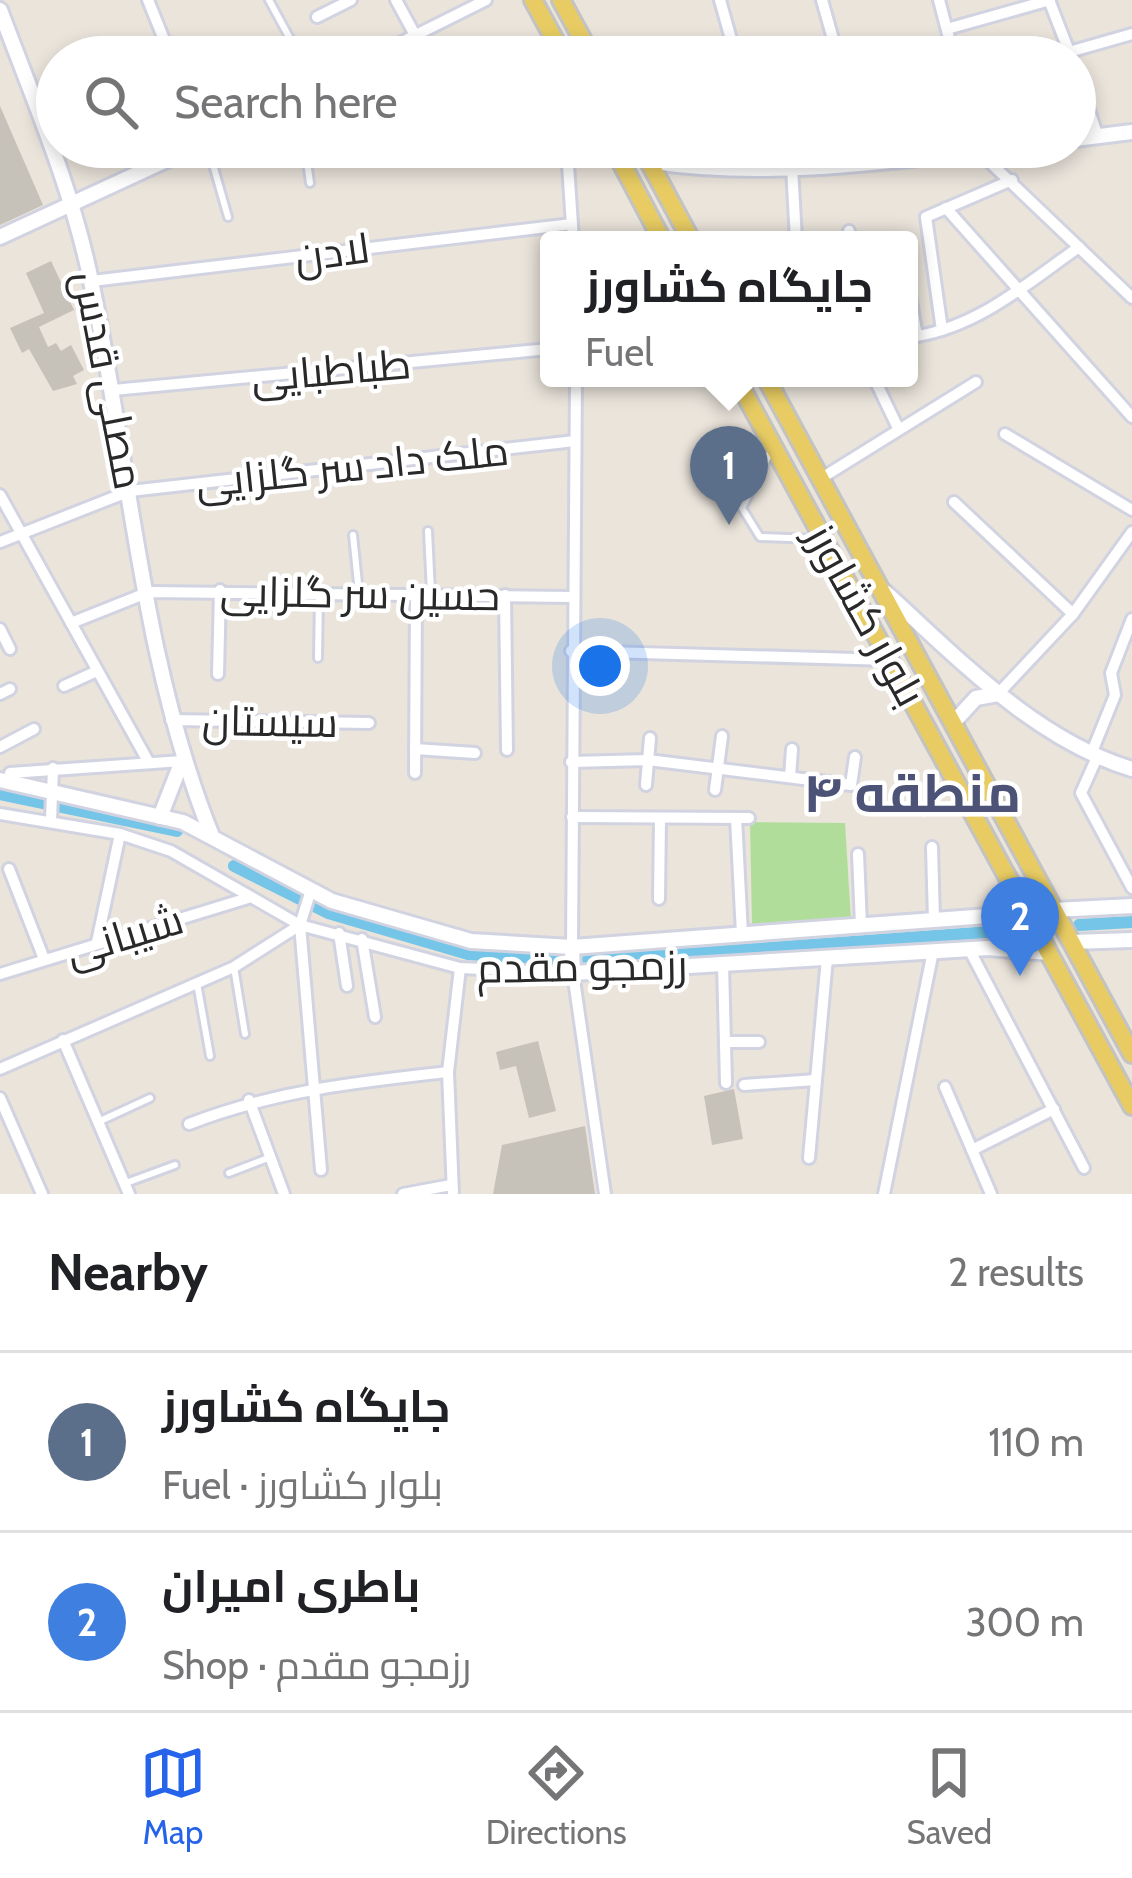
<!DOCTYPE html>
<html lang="en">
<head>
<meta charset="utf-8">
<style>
	:root { --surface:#fff; --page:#f6f6f6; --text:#202124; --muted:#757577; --line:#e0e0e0; --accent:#2563eb }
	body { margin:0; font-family:Cabin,Cairo,sans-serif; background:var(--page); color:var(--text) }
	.you { position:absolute; left:600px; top:666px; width:42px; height:42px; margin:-30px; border:9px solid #fff; border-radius:50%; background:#1a73e8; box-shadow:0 0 0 18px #1a73e833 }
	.badge { display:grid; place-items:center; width:78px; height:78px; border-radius:50%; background:var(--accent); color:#fff; font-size:39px; font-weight:700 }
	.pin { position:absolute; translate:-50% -99px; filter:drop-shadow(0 3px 6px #0008) }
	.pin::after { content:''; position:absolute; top:63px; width:42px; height:36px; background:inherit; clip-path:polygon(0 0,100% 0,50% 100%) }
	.popup { position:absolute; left:540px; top:231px; width:378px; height:156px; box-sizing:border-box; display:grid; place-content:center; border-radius:12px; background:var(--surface); filter:drop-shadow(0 3px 9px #0005); font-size:39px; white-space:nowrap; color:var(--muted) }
	.popup b { font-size:45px; color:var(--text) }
	.popup::after { content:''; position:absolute; left:50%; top:100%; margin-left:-24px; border:24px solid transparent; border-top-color:var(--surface) }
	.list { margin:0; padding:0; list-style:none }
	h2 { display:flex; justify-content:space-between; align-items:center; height:156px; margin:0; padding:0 48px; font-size:51px }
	h2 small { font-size:39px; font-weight:400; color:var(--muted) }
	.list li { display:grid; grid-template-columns:78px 1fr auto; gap:36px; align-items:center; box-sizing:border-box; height:180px; padding:0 48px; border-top:3px solid var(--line) }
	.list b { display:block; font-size:45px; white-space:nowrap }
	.list p { margin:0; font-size:39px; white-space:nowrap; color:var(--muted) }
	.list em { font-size:39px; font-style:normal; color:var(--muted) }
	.icon { flex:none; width:66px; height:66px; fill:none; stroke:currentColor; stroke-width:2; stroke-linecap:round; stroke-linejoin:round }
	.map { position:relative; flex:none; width:1132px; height:1194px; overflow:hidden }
	.search { position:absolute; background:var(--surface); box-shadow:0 6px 18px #0003; left:36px; right:36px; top:36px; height:132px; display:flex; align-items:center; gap:30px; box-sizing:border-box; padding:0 42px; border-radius:66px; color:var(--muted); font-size:45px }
	.sheet { height:516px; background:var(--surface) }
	nav { display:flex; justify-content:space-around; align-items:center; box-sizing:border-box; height:168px; border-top:3px solid var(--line); background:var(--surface); font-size:33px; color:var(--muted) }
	nav a { display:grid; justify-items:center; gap:6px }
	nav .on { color:var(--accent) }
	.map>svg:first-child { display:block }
</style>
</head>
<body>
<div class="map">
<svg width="1132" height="1194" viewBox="0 0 1132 1194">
	<rect width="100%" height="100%" fill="#eae4db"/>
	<path fill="#b0de9a" d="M 750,822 L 845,823 L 851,920 L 752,926 Z"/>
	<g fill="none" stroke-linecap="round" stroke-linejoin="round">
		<g stroke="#74c5e7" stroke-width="12">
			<path d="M 0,794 L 177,831"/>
			<path d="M 234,866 L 328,913 L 468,954 L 562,961"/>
			<path d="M 1079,925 L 1132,922"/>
			<path d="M 587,961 L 1019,930"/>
		</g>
	</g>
	<g fill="#c6c2ba">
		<path d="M 0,106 L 43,205 L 0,225 Z"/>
		<path d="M 51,261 L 74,310 L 39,327 L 48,347 L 56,343 L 61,351 L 71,345 L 84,370 L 73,376 L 77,384 L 53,391 L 29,349 L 22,353 L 10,328 L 44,313 L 26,273 Z"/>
		<path d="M 538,1041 L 556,1111 L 529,1118 L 516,1066 L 500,1070 L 496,1052 Z"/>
		<path d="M 734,1089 L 743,1139 L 712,1145 L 704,1096 Z"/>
		<path d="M 585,1126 L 595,1194 L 493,1194 L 502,1145 Z"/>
	</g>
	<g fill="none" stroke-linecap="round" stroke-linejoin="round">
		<g stroke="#d1d3e1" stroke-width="12">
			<g id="service">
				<path d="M 269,0 L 300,57"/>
				<path d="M 208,147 L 228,217"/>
				<path d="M 305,147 L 310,183"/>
				<path d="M 771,451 L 742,508 L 760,537 L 817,539"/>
				<path d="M 428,531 L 431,593"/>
				<path d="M 353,535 L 359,593"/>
				<path d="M 318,658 L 319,595"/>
				<path d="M 234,967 L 245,1034"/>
				<path d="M 197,983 L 210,1056"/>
				<path d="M 98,1122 L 150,1098"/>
				<path d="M 229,1173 L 268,1158"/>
				<path d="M 126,1183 L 175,1165"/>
			</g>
		</g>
		<g stroke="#d1d3e1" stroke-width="16">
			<g id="minor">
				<path d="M 148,0 L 171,57"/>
				<path d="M 396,0 L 415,35"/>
				<path d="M 720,0 L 736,57"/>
				<path d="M 822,0 L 838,57"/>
				<path d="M 939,0 L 954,57"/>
				<path d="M 1049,0 L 1070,54"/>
				<path d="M 317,17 L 351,0"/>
				<path d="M 947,29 L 1050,0"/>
				<path d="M 663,48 L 666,57"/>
				<path d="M 1069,52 L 1132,34"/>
				<path d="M 372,57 L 486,0"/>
				<path d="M 1075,69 L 1098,137"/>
				<path d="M 700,147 L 707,166"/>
				<path d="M 762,147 L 769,168"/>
				<path d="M 567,150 L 573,240"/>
				<path d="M 978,151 L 1132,298"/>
				<path d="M 792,167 L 796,240"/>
				<path d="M 946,208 L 1132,417"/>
				<path d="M 849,231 L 850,240"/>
				<path d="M 92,281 L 572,224"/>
				<path d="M 910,296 L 917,336 C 979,326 1029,282 1079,247"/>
				<path d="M 942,330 L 926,217 L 1012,180"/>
				<path d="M 874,378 L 898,428"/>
				<path d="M 113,390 L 549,349"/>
				<path d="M 1005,434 L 1132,510"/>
				<path d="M 820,479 L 976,382"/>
				<path d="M 0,495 L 149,763"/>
				<path d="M 954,502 L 1073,614"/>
				<path d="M 0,542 L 130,491 L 575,441"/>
				<path d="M 505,595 L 507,750"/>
				<path d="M 71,623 L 149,592 L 572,597"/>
				<path d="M 0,629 L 10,649"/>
				<path d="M 571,651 L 891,660"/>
				<path d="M 218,674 L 220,590"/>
				<path d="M 64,686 L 97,671"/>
				<path d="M 0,694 L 10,689"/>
				<path d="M 998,694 L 1073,614 L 1132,532"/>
				<path d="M 171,720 L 369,723"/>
				<path d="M 0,747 L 34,729"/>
				<path d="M 415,749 L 475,753"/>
				<path d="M 1092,752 L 1115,695 L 1111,673 L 1132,619"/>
				<path d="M 1098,755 L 1081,793 L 1132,888"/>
				<path d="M 571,762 L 648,760 L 851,785 L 855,757"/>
				<path d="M 10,773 L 182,761"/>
				<path d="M 415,773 L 416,594"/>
				<path d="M 790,777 L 792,749"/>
				<path d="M 646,785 L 650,738"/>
				<path d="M 715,790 L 722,736"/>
				<path d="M 0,814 L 120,834 L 171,851 L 300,925 L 460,968 L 573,973 L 605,1194"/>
				<path d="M 572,817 L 749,818"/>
				<path d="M 736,818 L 742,934"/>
				<path d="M 51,820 L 53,768"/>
				<path d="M 932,847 L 934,920"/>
				<path d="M 858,854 L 861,925"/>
				<path d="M 9,869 L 44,959"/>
				<path d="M 311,890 L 300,925 L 321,1170"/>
				<path d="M 659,899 L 660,818"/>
				<path d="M 339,933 L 347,986"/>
				<path d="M 362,939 L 375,1017"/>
				<path d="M 97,942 L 120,834"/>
				<path d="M 572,947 L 576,378"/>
				<path d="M 969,949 L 1084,1168"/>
				<path d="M 723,964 L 726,1083"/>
				<path d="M 0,974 L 248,898"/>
				<path d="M 63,1040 L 129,1194"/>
				<path d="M 726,1042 L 759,1042"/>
				<path d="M 0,1069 L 234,967 L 300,925"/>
				<path d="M 744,1085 L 816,1080"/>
				<path d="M 945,1087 L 991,1194"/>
				<path d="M 0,1098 L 42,1194"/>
				<path d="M 249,1100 L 284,1194"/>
				<path d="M 189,1124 C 274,1091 357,1082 448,1072"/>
				<path d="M 972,1150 L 1054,1109"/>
				<path d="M 809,1158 L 827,958"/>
				<path d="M 403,1194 L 451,1185"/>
				<path d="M 453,1194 L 448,1072 L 460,968"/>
				<path d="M 884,1194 L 933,951"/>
			</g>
		</g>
		<g stroke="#d1d3e1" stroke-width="20">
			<g id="tertiary">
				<path d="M 0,10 C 34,101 73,190 92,286 C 130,468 142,663 212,836"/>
				<path d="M 1075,139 L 1132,132"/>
				<path d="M 553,147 L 619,159"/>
				<path d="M 648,161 C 770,180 893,161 1014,147"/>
				<path d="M 0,237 L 195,147"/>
				<path d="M 885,592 C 957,657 1035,740 1132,769"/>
				<path d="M 953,723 L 976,698 L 998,694"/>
				<path d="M 0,780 L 183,822 L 332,901 L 471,941 L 572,947 L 1027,913"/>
				<path d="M 160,817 L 182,761"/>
				<path d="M 1054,910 L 1132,906"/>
				<path d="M 1072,942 L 1132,940"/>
				<path d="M 572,947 L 573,973 L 988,948 L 1049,953"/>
			</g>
		</g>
		<g stroke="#c3c3c3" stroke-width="22">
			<g id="primary">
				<path d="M 533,0 L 564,57"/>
				<path d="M 561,0 L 592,57"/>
				<path d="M 613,147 L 662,240"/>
				<path d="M 641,147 L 691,240"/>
				<path d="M 736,378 L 1132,1106"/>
				<path d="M 766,378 L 1132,1054"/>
			</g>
		</g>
		<use href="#service" stroke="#fff" stroke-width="6"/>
		<use href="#minor" stroke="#fff" stroke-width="10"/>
		<use href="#tertiary" stroke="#fff" stroke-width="14"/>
		<use href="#primary" stroke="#e8cc63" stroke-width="16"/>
	</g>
	<g text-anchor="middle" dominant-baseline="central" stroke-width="9" stroke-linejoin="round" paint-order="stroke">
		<g font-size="42" fill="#292929" stroke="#fff">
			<text transform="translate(332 252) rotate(-8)">لادن</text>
			<text transform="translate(331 370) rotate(-5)">طباطبایی</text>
			<text transform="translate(109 380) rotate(79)">مصلی قدس</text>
			<text transform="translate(352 466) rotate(-6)">ملک داد سر گلزایی</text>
			<text transform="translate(360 593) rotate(1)">حسین سر گلزایی</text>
			<text transform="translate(866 615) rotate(61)">بلوار کشاورز</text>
			<text transform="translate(270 721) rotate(1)">سیستان</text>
			<text transform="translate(124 935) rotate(-17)">شیبانی</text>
			<text transform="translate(582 966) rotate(-1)">رزمجو مقدم</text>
		</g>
		<g font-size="54" font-weight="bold" fill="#4c5377" stroke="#fff">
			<text x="912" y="793">منطقه ۴</text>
		</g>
	</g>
</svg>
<div class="you"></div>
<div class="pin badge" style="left:729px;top:525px;background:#5c6f8a">1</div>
<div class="popup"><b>جایگاه کشاورز</b>Fuel</div>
<div class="pin badge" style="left:1020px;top:976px;background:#3f7fe0">2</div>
<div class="search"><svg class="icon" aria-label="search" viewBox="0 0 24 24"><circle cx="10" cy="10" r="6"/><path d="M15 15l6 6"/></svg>Search here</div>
</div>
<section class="sheet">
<h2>Nearby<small>2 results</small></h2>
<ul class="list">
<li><span class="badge" style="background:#5c6f8a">1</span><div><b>جایگاه کشاورز</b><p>Fuel · بلوار کشاورز</p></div><em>110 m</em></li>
<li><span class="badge" style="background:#3f7fe0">2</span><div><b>باطری امیران</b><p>Shop · رزمجو مقدم</p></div><em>300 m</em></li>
</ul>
</section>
<nav>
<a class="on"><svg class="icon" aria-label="map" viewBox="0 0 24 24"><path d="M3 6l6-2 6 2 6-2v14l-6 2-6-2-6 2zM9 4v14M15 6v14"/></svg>Map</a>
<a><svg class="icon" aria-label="directions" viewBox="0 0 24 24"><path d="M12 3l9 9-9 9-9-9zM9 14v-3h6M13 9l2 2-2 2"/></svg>Directions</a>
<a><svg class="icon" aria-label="saved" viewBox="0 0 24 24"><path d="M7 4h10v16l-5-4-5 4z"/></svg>Saved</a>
</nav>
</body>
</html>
